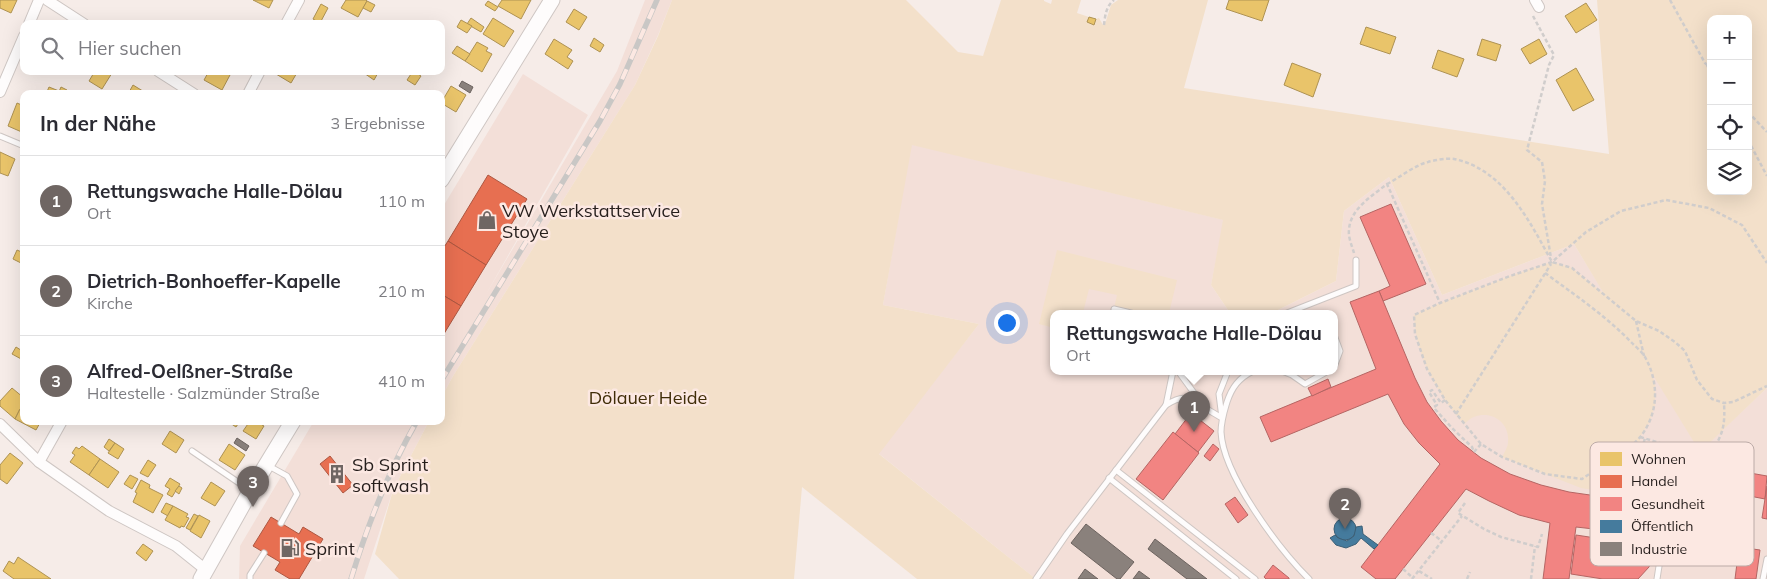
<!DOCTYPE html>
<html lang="de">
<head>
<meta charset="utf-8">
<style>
	:root { --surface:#fff; --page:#f7f7f7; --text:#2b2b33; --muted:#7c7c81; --line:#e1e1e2; --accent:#6f6663 }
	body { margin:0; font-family:Mulish,sans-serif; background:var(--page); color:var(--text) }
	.controls { position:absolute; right:15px; top:15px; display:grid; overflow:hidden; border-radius:10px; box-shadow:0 5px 20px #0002 }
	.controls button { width:45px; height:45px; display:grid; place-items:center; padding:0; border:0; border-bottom:1px solid var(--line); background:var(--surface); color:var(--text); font:25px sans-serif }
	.you { position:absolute; left:1006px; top:322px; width:18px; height:18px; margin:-12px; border:4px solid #fff; border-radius:50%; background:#1a73e8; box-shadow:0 0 0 8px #1a73e833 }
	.badge { display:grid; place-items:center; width:32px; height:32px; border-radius:50%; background:var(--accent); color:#fff; font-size:16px; font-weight:700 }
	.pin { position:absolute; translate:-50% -41px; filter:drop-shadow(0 1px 2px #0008) }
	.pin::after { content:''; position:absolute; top:26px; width:18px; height:15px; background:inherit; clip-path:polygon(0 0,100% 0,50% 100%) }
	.popup { position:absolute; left:1050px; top:310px; width:288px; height:65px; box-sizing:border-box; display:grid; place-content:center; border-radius:10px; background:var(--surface); filter:drop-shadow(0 1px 4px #0005); font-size:16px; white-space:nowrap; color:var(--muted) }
	.popup b { font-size:19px; color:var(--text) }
	.popup::after { content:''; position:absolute; left:50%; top:100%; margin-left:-10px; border:10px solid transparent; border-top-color:var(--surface) }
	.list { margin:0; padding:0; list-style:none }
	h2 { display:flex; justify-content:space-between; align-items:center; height:65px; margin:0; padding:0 20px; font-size:21px }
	h2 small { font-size:16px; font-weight:400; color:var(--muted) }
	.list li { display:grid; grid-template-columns:32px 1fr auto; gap:15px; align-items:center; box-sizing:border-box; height:90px; padding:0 20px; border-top:1px solid var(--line) }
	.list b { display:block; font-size:19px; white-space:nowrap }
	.list p { margin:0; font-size:16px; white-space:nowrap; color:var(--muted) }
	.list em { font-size:16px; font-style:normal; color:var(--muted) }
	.icon { flex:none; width:28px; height:28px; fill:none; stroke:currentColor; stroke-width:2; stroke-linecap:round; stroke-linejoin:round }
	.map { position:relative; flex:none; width:1767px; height:579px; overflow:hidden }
	.search { position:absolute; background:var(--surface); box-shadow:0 5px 20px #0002; left:20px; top:20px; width:425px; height:55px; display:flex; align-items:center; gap:12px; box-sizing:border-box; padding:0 18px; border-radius:10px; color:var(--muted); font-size:19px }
	.panel { position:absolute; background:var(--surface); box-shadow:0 5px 20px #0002; left:20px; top:90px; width:425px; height:335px; border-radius:10px }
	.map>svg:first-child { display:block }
</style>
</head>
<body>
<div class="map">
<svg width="1767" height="579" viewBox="0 0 1767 579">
	<rect width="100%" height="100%" fill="#f6ece8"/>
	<g fill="#f3dfd8">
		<path d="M 645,0 L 672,0 L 658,35 L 635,85 L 453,376 L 441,398 L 441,210 L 523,74 L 588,115 L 485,296 L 617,71 Z"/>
		<path d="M 911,144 L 1224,220 L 1211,285 L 1230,313 L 1054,313 L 1054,371 L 1334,371 L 1334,313 L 1272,313 L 1336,281 L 1344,211 L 1389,177 L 1442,295 L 1574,244 L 1700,451 L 1767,388 L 1767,579 L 1036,579 L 878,453 L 979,324 L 883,305 Z"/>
		<path d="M 314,421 L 429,421 L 393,490 L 364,579 L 239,579 L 240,546 Z"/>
	</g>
	<g fill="#f3e0ca" fill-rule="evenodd">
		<path d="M 672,0 L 906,0 L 958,52 L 983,56 L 1001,0 L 1044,0 L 1044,1 L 1051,4 L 1052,0 L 1081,0 L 1077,13 L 1089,17 L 1087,22 L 1094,25 L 1096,19 L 1099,18 L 1103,25 L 1106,21 L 1111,5 L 1118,0 L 1208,0 L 1184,88 L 1609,154 L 1597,0 L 1767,0 L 1767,388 L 1700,452 L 1651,372 L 1655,383 L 1655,405 L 1649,423 L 1640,437 L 1637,497 L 1581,488 L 1502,457 C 1504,453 1508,447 1508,442 C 1510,423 1492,410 1474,417 C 1470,418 1467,422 1464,424 C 1437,393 1416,357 1414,315 L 1440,303 L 1510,276 L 1552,262 L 1572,268 L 1604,294 L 1574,244 L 1442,295 L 1389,177 L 1344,211 L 1336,281 L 1272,313 L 1230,313 L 1211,285 L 1223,220 L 912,145 L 883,305 L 979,324 L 879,454 L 1036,579 L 917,579 L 802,487 L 794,579 L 399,579 L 375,554 L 393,490 L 429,421 L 441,421 L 441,398 L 453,376 L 635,85 L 658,36 ZM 1711,19 L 1748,19 L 1748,191 L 1711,191 Z"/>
		<path d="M 1057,250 L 1177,280 L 1169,313 L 1113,313 L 1117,295 L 1089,289 L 1083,313 L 1054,313 L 1054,328 L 1039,324 Z"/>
	</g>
	<g fill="#e9c46a" stroke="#ae9253">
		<path d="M 0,0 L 17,0 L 11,13 L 0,8 Z"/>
		<path d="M 253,0 L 273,0 L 269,8 Z"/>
		<path d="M 346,0 L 366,0 L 367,1 L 358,17 L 341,8 Z"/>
		<path d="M 502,0 L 531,0 L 521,19 L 498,6 Z"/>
		<path d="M 1229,0 L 1269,0 L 1262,21 L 1226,9 Z"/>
		<path d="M 367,1 L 375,5 L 371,12 L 363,8 Z"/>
		<path d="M 488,1 L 498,7 L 495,11 L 485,5 Z"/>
		<path d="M 1586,3 L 1597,20 L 1576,33 L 1565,16 Z"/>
		<path d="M 321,4 L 328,8 L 320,23 L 313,19 Z"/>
		<path d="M 574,9 L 587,17 L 579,30 L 566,22 Z"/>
		<path d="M 1089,17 L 1096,19 L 1094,25 L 1087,22 Z"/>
		<path d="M 471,18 L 484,27 L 481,32 L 467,24 Z"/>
		<path d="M 493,18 L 514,31 L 504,47 L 483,34 Z"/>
		<path d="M 461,20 L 472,26 L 467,33 L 457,27 Z"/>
		<path d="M 1366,27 L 1396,37 L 1390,54 L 1360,44 Z"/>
		<path d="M 594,38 L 604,45 L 600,52 L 590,46 Z"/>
		<path d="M 554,39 L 572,50 L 567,57 L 573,61 L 568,69 L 545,54 Z"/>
		<path d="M 1482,39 L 1501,45 L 1496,61 L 1477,55 Z"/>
		<path d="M 1539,39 L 1547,54 L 1530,64 L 1521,49 Z"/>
		<path d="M 477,42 L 488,48 L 486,51 L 492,54 L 482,72 L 465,61 Z"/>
		<path d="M 457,46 L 470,54 L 465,61 L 452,53 Z"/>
		<path d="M 1438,50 L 1464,59 L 1457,77 L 1432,68 Z"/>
		<path d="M 1292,63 L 1321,74 L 1313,97 L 1284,85 Z"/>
		<path d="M 1576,68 L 1594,100 L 1573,111 L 1556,80 Z"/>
		<path d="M 95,71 L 109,71 L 112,73 L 102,89 L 89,81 Z"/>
		<path d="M 209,71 L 223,71 L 230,75 L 222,90 L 204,80 Z"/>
		<path d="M 277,71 L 298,71 L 291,83 L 276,74 Z"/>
		<path d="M 361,71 L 379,71 L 374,80 Z"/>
		<path d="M 413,71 L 421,76 L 415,85 L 407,80 Z"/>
		<path d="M 133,85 L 146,93 L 146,94 L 128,94 Z"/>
		<path d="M 451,86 L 466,95 L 456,112 L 441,103 Z"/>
		<path d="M 49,87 L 59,91 L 58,94 L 46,94 Z"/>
		<path d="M 61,87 L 67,90 L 66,94 L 58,94 Z"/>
		<path d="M 17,103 L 24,106 L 24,133 L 8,126 Z"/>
		<path d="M 0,152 L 15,159 L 8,176 L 0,173 Z"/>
		<path d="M 17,250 L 24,253 L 21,263 L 13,259 Z"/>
		<path d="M 16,347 L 24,352 L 23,360 L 12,354 Z"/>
		<path d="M 12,388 L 24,398 L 24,410 L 20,409 L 15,419 L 0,406 L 0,401 Z"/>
		<path d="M 20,409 L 24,410 L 24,421 L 41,421 L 36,430 L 15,419 Z"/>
		<path d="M 231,421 L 240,421 L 236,427 L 230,423 Z"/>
		<path d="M 250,421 L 264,422 L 262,425 L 264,426 L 256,439 L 243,431 Z"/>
		<path d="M 170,431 L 184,440 L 176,453 L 162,444 Z"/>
		<path d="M 109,439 L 115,443 L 109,451 L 104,447 Z"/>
		<path d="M 115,443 L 124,449 L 118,459 L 108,453 Z"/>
		<path d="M 229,444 L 245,455 L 235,470 L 219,460 Z"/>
		<path d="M 82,446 L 100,459 L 89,475 L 70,462 L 75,455 L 72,453 L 76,447 L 79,449 Z"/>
		<path d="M 10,453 L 23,463 L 7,484 L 0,479 L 0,465 Z"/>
		<path d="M 100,459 L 119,472 L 108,488 L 89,475 Z"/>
		<path d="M 148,460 L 156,465 L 148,477 L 140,473 Z"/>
		<path d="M 130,475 L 138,479 L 132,489 L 124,484 Z"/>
		<path d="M 170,478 L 180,484 L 172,497 L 167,494 L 170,489 L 165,486 Z"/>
		<path d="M 141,480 L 150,485 L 149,488 L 163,495 L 153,513 L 133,502 L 137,493 L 135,492 Z"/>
		<path d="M 211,482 L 225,491 L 215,506 L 201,498 Z"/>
		<path d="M 179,486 L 182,488 L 179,494 L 175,491 Z"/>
		<path d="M 166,503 L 173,506 L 168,516 L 161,512 Z"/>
		<path d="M 173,506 L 188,514 L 186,517 L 189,518 L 184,527 L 181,526 L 180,528 L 165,520 Z"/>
		<path d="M 194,514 L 198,516 L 190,530 L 186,528 Z"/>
		<path d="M 199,515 L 210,521 L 201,538 L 190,531 Z"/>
		<path d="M 143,544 L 153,551 L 146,561 L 136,553 Z"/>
		<path d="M 18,557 L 51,579 L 14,579 L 3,571 L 9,561 L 14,564 Z"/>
	</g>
	<g fill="#e76f51" stroke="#ad5741">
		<path d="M 488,175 L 527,199 L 486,265 L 448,241 Z"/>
		<path d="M 448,241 L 486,265 L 461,306 L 441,294 L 441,252 Z"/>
		<path d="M 441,294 L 461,306 L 442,337 L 441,336 Z"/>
		<path d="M 330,456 L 353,485 L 343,493 L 320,464 Z"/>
		<path d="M 271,517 L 299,534 L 303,527 L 323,539 L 299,579 L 290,579 L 275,570 L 280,562 L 253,546 Z"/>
	</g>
	<g fill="#f28482" stroke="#b56563">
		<path d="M 1391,204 L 1426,284 L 1383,301 L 1379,291 L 1390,286 L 1360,217 Z"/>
		<path d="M 1379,291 L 1415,378 L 1427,402 L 1441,421 L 1458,440 L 1481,458 L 1510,474 L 1541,485 L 1569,492 L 1597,496 L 1661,503 L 1657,536 L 1576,527 L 1569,579 L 1543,579 L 1550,523 L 1519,515 L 1489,501 L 1466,489 L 1395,579 L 1376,579 L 1361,567 L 1440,464 L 1419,443 L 1404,424 L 1388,394 L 1271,442 L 1260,417 L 1376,369 L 1350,302 Z"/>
		<path d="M 1328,379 L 1331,387 L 1312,396 L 1308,388 Z"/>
		<path d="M 1191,413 L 1214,431 L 1198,452 L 1175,434 Z"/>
		<path d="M 1173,432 L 1199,453 L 1163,500 L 1136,479 Z"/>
		<path d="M 1213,444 L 1219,449 L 1210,461 L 1204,456 Z"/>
		<path d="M 1645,457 L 1733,470 L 1727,499 L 1654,487 L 1651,502 L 1640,500 Z"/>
		<path d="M 1733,470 L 1767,476 L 1765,499 L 1729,492 Z"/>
		<path d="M 1767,486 L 1767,519 L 1762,518 Z"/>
		<path d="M 1235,497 L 1248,515 L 1238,523 L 1225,504 Z"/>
		<path d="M 1576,535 L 1655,547 L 1653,558 L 1649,567 L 1638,579 L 1603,579 L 1571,574 Z"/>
		<path d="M 1739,547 L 1760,550 L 1756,579 L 1735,579 Z"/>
		<path d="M 1273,565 L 1289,578 L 1289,579 L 1266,579 L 1264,577 Z"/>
	</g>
	<g fill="#457b9d" stroke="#3c5f76">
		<circle cx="1345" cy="529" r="11"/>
		<path d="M 1362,526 L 1363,534 L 1378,545 L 1374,549 L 1361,538 L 1356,544 L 1346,548 L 1336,545 L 1330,538 L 1335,535 L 1338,538 L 1347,541 L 1354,536 L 1356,527 Z"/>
	</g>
	<g fill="#8a817c" stroke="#6c635f">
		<path d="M 462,81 L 473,87 L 470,93 L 459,86 Z"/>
		<path d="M 237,438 L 249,446 L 246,451 L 234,443 Z"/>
		<path d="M 1086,524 L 1134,562 L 1120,579 L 1117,579 L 1071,543 Z"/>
		<path d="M 1155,539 L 1207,579 L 1187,579 L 1148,549 Z"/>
		<path d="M 1085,569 L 1098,579 L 1078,579 Z"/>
		<path d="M 1139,571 L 1150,579 L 1133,579 Z"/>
	</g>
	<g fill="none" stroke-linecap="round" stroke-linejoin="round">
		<g stroke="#cec6c3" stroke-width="7">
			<g id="lane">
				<path d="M 0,136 L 24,146"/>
				<path d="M 1114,309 L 1131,313"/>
				<path d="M 1287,313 L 1356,286 L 1356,260"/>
				<path d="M 1334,335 L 1340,351 L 1334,367"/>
				<path d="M 1178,371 L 1205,408 L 1222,418"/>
				<path d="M 1253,371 C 1239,378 1232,387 1227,402 C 1224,412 1221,421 1221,432 C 1223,475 1279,549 1309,579"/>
				<path d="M 1282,371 L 1292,375 L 1305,384 L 1328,371"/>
				<path d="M 1166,405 C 1183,395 1185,397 1202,406"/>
				<path d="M 1222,418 L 1219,394 L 1228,371"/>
				<path d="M 192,451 L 248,489"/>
				<path d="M 267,465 L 287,476 L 297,494 L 281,523"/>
				<path d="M 1116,470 L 1255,579"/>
				<path d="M 1109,478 L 1236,579"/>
				<path d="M 250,579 L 250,575 L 264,553"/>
				<path d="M 1036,579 L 1067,534 L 1166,405 L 1173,371"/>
				<path d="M 1657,579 L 1664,534"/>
				<path d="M 1763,579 L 1767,559"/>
			</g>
		</g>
		<g stroke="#cec6c3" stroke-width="12">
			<g id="street">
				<path d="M 47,0 L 84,24"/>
				<path d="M 1535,0 L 1539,7"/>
				<path d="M 29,24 L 39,0"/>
				<path d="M 286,24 L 299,0"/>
				<path d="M 158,71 L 194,94"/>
				<path d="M 0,92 L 24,36"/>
				<path d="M 248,94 L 260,71"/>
				<path d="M 0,424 L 39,462 L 109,511 L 176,546 L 206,570"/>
				<path d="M 39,462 L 62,421"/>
			</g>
		</g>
		<g stroke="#cec6c3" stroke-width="17">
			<g id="secondary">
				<path d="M 441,180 L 552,0"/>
				<path d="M 201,579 L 251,490 L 293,421"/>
			</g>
		</g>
		<g stroke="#d0cdcc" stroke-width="2.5" stroke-dasharray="4 2.5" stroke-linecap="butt">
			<path d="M 1670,0 L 1705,63 L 1711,68"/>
			<path d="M 1533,16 L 1554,55 L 1549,65 L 1527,150 L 1542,162 L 1545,181 L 1542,204 L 1551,258"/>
			<path d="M 1104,25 C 1105,16 1106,6 1114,0"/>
			<path d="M 1707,65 L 1711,73"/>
			<path d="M 1748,112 L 1767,132"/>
			<path d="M 1748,140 L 1767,176"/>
			<path d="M 1387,184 C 1399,178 1415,165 1428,162 C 1435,160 1447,158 1454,159 C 1504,169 1530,222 1552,262 L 1572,268 L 1636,321 L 1659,331 L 1675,342 L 1685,351 L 1697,380 L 1712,399 L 1724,403 L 1733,402 L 1767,386"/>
			<path d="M 1354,253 C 1352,246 1348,237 1349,230 C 1350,209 1372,196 1387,184 L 1440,303"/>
			<path d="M 1545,273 C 1575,295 1606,316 1632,343 C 1636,347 1642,352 1645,357 C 1659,382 1659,412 1641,436 C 1629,451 1599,467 1582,479 L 1545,474 L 1502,457 L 1481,444 L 1445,400 L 1427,369 L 1415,334 L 1414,315 L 1440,303 L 1510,276 L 1552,262 L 1586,232 L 1621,211 L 1666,200 L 1709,208 L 1742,225 L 1767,263"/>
			<path d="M 1636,321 L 1644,356"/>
			<path d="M 1445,400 L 1441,403 L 1432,390 L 1429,392 L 1437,405 L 1434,407 L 1435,409 L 1452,428 L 1472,447 L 1474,452 L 1481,444"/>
			<path d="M 1456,414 L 1551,264"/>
			<path d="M 1640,437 C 1665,444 1689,456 1714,448 C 1724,432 1725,422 1724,403"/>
			<path d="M 1642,449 L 1645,438"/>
			<path d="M 1465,503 L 1458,513 L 1484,529 L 1501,537 L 1538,547 L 1542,534"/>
			<path d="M 1431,533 L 1442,541"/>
			<path d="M 1403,569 L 1413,578"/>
			<path d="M 1419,571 L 1432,579"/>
			<path d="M 1412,579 L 1462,516"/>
			<path d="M 1467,579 L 1470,572"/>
			<path d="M 1531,579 L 1535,546"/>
		</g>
		<use href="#lane" stroke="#fefcfc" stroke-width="5"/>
		<use href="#street" stroke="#fefcfc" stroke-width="10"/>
		<use href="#secondary" stroke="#fefcfc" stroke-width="15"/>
		<g stroke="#c9c7c5" stroke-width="5.5">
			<g id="rail">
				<path d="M 441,381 L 600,121 L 620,84 L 657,0"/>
				<path d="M 351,579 C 368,524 388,471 417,421"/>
			</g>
		</g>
		<use href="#rail" stroke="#fce8e2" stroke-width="4" stroke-dasharray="11" stroke-linecap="butt"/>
	</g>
	<defs>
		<g id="shop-bare" transform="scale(1.5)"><path d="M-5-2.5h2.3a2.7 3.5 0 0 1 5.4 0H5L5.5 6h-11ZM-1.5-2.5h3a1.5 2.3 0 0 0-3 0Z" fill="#6f6663" stroke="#fce8e2" stroke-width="2.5" paint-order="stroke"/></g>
		<g id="building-bare" transform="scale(1.5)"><path d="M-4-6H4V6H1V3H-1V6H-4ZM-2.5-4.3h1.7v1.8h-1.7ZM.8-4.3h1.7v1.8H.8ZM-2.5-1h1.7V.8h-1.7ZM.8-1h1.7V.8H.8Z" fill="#6f6663" stroke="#fce8e2" stroke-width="2.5" paint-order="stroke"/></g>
		<g id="fuel-bare" transform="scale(1.5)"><path d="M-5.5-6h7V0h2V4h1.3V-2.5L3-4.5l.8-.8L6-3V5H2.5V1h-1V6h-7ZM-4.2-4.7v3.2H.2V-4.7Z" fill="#6f6663" stroke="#fce8e2" stroke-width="2.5" paint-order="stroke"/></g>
	</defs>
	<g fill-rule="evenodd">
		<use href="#shop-bare" x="487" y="220"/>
		<use href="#building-bare" x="337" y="474"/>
		<use href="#fuel-bare" x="290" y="548"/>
	</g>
	<g text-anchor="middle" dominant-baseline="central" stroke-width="5" stroke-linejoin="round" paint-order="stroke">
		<g font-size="18" fill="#261e1c" stroke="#fce8e2" text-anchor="start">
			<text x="502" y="210">VW Werkstattservice<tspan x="502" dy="21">Stoye</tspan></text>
			<text x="352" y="464">Sb Sprint<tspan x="352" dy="21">softwash</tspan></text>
			<text x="305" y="548">Sprint</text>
		</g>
		<g font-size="18" fill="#402d08" stroke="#fce8e2">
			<text x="648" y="397">Dölauer Heide</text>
		</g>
	</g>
	<rect x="1590" y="442" width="164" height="124" rx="8" fill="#fce8e2" stroke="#bcaba7" stroke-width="1"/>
	<rect x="1600" y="452" width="22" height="14" fill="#e9c46a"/>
	<rect x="1600" y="475" width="22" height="13" fill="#e76f51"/>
	<rect x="1600" y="497" width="22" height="14" fill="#f28482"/>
	<rect x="1600" y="520" width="22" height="13" fill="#457b9d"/>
	<rect x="1600" y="542" width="22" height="14" fill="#8a817c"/>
	<g font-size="14" fill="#261e1c">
		<text x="1631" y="464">Wohnen</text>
		<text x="1631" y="486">Handel</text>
		<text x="1631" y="509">Gesundheit</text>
		<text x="1631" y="531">Öffentlich</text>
		<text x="1631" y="554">Industrie</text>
	</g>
</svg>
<div class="controls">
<button>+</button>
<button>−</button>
<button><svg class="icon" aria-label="locate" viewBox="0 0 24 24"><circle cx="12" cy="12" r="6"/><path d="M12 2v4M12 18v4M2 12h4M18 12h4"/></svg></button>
<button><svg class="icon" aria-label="layers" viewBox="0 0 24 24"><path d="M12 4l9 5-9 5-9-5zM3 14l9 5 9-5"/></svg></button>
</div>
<div class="you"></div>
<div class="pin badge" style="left:1194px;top:432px">1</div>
<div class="popup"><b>Rettungswache Halle-Dölau</b>Ort</div>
<div class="pin badge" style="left:1345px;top:529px">2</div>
<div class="pin badge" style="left:253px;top:507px">3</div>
<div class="search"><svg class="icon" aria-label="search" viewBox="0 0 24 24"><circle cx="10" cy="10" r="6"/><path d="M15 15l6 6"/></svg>Hier suchen</div>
<section class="panel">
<h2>In der Nähe<small>3 Ergebnisse</small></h2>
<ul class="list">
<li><span class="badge">1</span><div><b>Rettungswache Halle-Dölau</b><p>Ort</p></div><em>110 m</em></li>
<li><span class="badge">2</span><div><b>Dietrich-Bonhoeffer-Kapelle</b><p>Kirche</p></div><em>210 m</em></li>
<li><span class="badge">3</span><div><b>Alfred-Oelßner-Straße</b><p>Haltestelle · Salzmünder Straße</p></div><em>410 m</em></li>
</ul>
</section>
</div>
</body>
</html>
